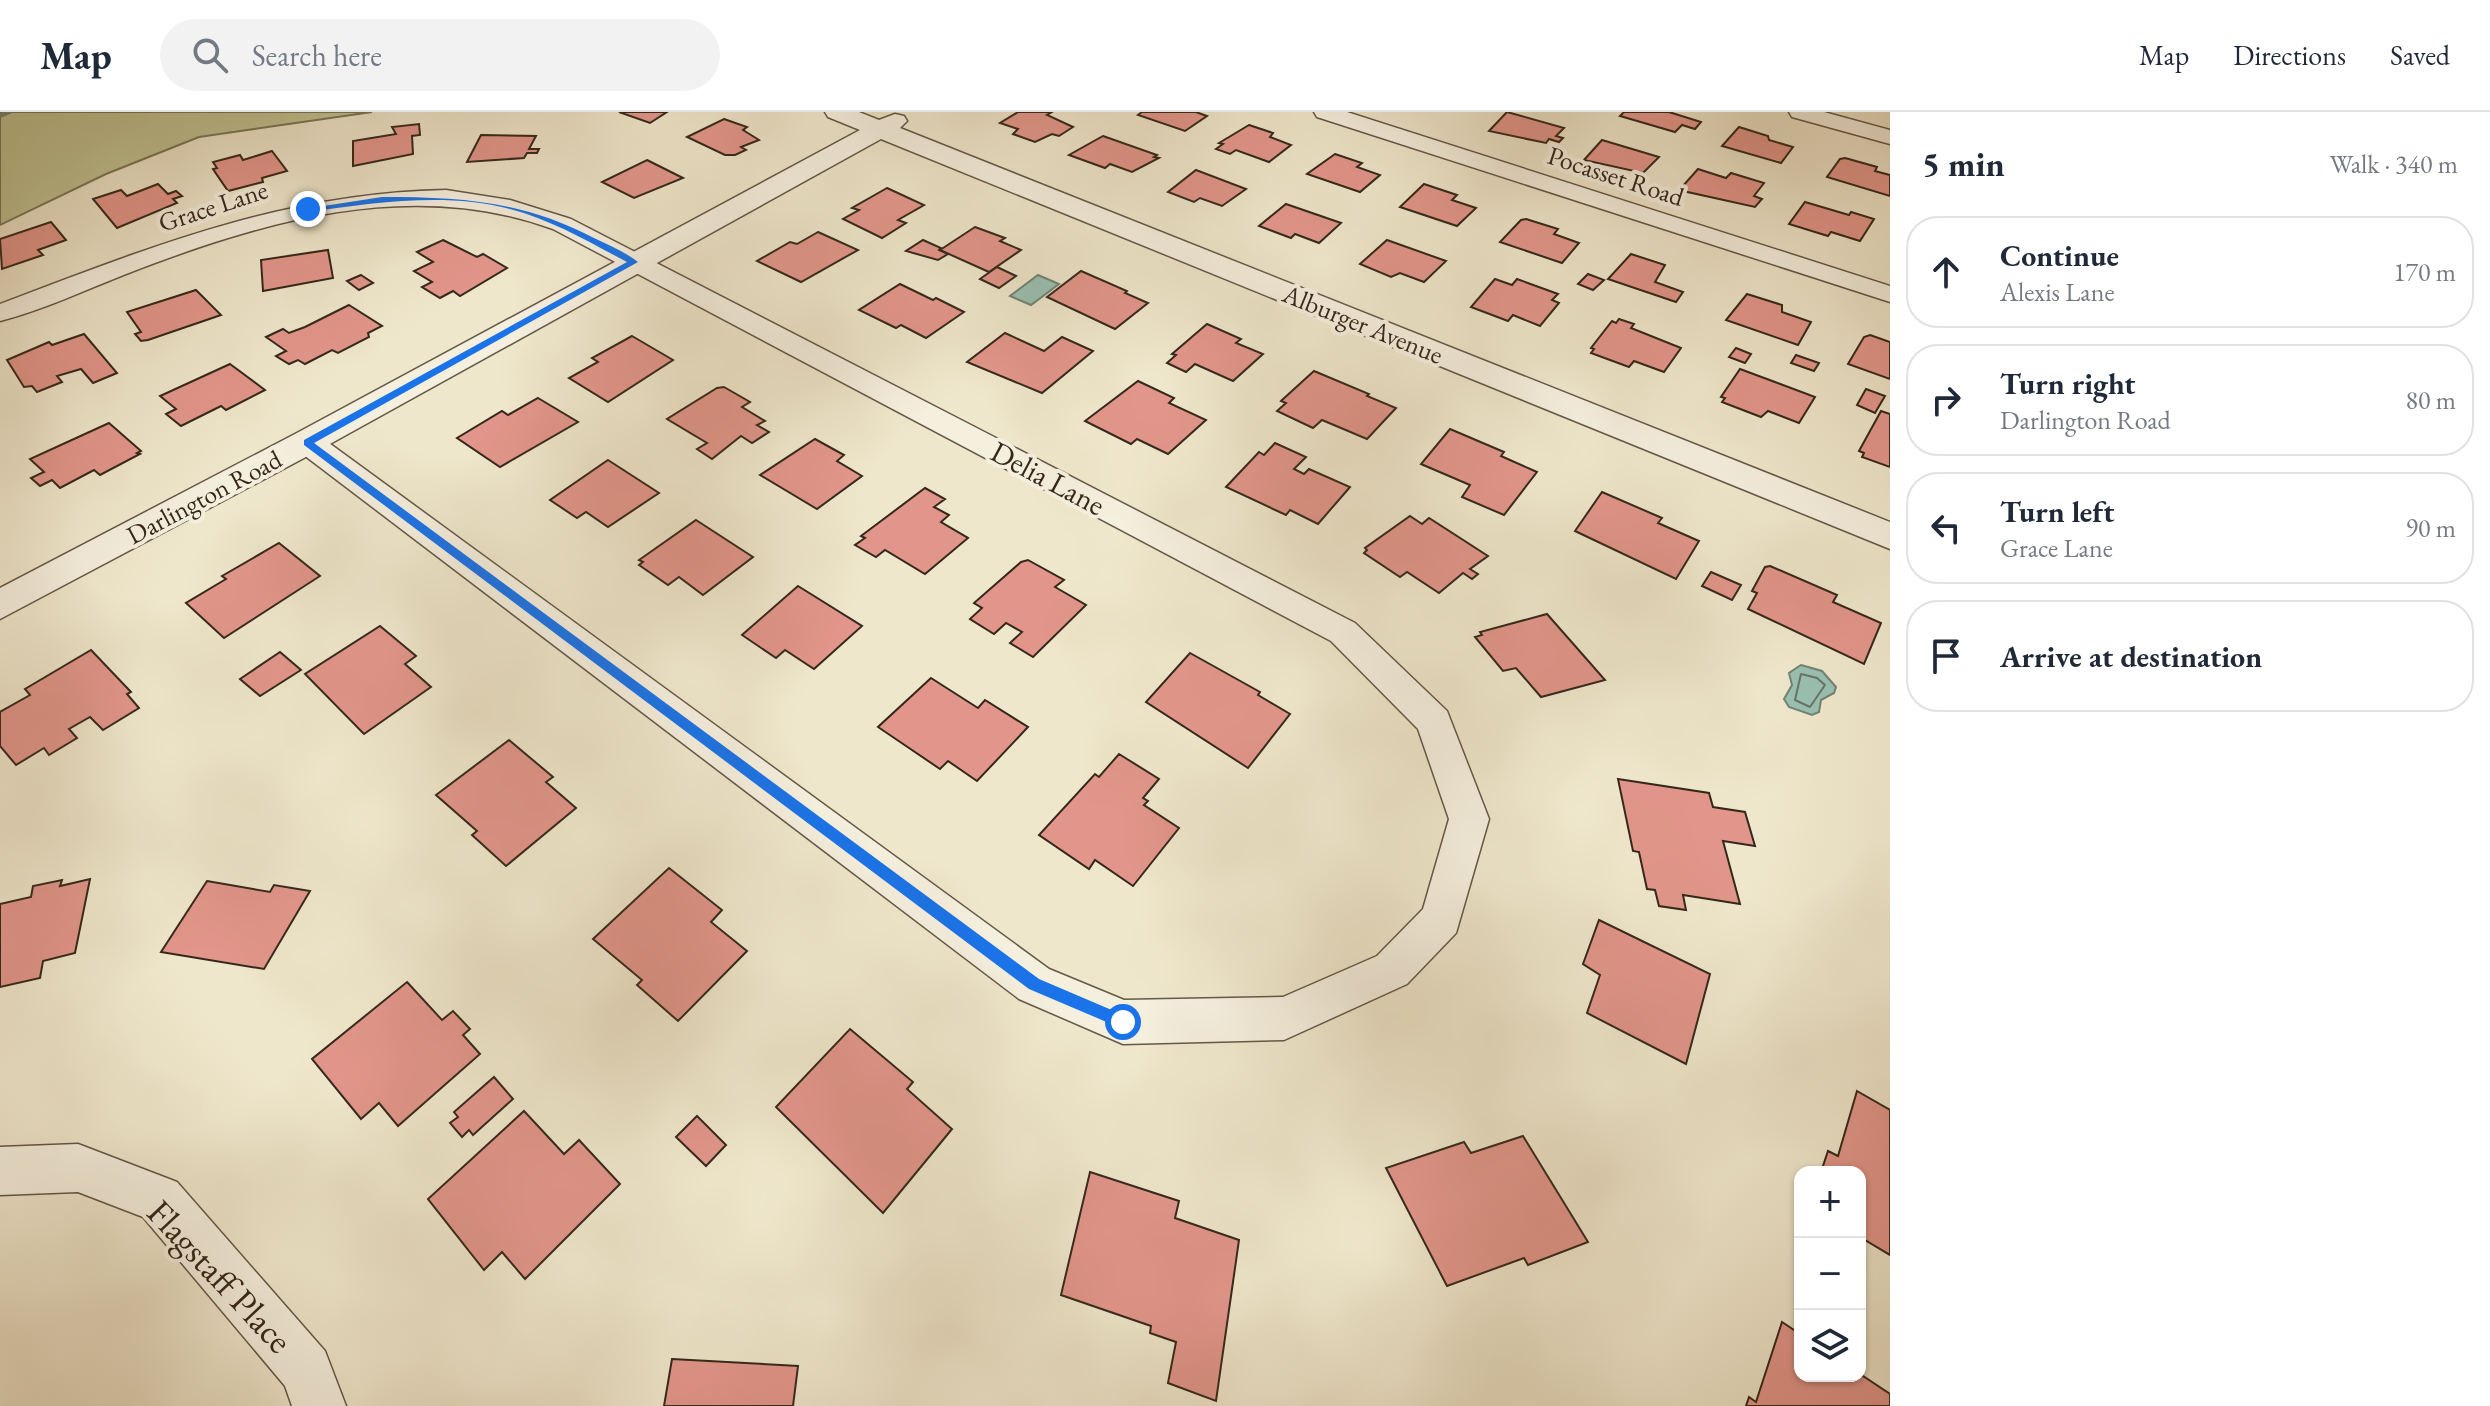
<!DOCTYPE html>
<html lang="en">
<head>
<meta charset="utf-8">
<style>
	:root { --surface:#fff; --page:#f2f2f3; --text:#1f2937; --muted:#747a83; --line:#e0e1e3 }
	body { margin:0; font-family:"EB Garamond",serif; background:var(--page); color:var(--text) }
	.controls { position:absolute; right:24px; bottom:24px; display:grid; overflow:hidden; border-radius:16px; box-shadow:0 2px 6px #0004 }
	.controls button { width:72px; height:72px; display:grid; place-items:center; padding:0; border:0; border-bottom:2px solid var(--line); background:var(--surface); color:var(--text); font:40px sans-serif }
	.stop { position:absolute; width:24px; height:24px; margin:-18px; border:6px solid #1a73e8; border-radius:50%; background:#fff }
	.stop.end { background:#1a73e8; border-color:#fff; box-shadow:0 2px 8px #0008 }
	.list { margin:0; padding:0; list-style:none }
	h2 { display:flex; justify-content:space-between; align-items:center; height:104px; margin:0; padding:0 32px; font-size:34px }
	h2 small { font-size:26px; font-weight:400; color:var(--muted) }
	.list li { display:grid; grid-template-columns:52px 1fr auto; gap:24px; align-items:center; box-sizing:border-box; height:112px; margin:0 16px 16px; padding:0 16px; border:2px solid var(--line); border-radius:32px }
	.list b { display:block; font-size:30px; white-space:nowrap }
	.list p { margin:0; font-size:26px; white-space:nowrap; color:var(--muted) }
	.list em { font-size:26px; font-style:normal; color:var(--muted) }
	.icon { flex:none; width:44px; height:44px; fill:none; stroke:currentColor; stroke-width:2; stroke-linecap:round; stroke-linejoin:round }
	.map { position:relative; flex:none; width:1890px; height:1294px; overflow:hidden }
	header { display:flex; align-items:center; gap:48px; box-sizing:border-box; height:112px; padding:0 40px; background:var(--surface); border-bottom:2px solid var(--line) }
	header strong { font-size:38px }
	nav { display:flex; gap:44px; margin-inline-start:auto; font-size:28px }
	.search { width:560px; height:72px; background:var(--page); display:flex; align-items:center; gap:20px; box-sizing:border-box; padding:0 28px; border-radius:44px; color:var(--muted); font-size:30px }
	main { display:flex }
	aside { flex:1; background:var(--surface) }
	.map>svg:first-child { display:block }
</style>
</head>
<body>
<header>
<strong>Map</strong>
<div class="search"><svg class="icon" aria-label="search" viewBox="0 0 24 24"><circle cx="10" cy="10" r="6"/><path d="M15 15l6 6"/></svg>Search here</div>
<nav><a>Map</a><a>Directions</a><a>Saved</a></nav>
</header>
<main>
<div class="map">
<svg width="1890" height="1294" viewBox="0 0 1890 1294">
	<rect width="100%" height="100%" fill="#efe7cc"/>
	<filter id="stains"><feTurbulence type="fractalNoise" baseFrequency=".0025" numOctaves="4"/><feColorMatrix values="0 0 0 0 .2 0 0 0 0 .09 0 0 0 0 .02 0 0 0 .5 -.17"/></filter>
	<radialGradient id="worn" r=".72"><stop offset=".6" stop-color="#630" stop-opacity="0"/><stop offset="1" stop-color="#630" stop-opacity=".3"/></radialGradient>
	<path fill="#c0c393" stroke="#7a7657" stroke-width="2" d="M 0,0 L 372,0 L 199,25 L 106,62 L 0,113 Z"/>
	<g fill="#9ac1b2" stroke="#728476" stroke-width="2">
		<path d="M 1038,163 L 1059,172 L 1031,193 L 1010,184 Z"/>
		<path d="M 1801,553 L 1822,559 L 1836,575 L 1834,581 L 1821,588 L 1819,600 L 1812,603 L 1789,595 L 1784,587 L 1792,573 L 1789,561 Z"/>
	</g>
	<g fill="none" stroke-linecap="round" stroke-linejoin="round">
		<path stroke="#687466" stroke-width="2" d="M 1801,562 L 1817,566 L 1825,573 L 1810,595 L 1795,588 Z"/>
		<path fill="#728476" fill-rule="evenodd" d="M 4,0 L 15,0 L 0,6 L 0,1 Z"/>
	</g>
	<g fill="#e2968b" stroke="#35281b" stroke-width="2">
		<path d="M 619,0 L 667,0 L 650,11 Z"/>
		<path d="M 1018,0 L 1052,0 L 1047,3 L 1073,15 L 1059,24 L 1052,22 L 1035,30 L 1013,22 L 1018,17 L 1000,11 Z"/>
		<path d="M 1142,0 L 1196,0 L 1207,4 L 1185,19 L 1138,3 Z"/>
		<path d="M 1507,0 L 1564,16 L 1556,24 L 1563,26 L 1559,30 L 1549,27 L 1546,31 L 1489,19 Z"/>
		<path d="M 1624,0 L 1669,0 L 1701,10 L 1695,17 L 1682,13 L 1675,20 L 1620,4 Z"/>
		<path d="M 724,7 L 747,15 L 743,18 L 759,28 L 741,35 L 746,38 L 735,43 L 725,43 L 687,25 Z"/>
		<path d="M 419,12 L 420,23 L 412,24 L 413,42 L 353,54 L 353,29 L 396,22 L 392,15 Z"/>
		<path d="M 1249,13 L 1273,21 L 1270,25 L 1291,33 L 1269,50 L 1236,38 L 1230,42 L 1216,37 L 1223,32 L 1219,31 Z"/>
		<path d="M 1739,15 L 1768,24 L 1769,28 L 1793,35 L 1781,51 L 1722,34 Z"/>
		<path d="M 481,23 L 536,24 L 529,37 L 539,37 L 537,41 L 527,41 L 524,46 L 467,50 Z"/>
		<path d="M 1103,24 L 1157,43 L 1154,45 L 1159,46 L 1132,60 L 1110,52 L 1105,56 L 1069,43 Z"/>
		<path d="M 1602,28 L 1659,45 L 1643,61 L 1584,48 Z"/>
		<path d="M 272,39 L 287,59 L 262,66 L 263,70 L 228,79 L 213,57 L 217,56 L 213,50 L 240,43 L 243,48 Z"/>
		<path d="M 1335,42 L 1362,51 L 1357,55 L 1380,63 L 1360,80 L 1307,62 Z"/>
		<path d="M 1845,46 L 1877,55 L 1875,59 L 1890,63 L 1890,84 L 1827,65 L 1840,47 Z"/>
		<path d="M 647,48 L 683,66 L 634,86 L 602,70 Z"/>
		<path d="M 1698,57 L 1726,66 L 1731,61 L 1764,71 L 1754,84 L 1762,87 L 1755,95 L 1683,79 L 1681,76 Z"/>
		<path d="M 1196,58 L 1246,77 L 1222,94 L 1200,86 L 1194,90 L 1168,80 Z"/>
		<path d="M 158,72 L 168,82 L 176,79 L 182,84 L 173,87 L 177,91 L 117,116 L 93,87 L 121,78 L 127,84 Z"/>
		<path d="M 1424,72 L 1457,83 L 1452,88 L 1476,96 L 1457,114 L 1400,95 Z"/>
		<path d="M 887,76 L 924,93 L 898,108 L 906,111 L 882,126 L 843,107 L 859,98 L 852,96 Z"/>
		<path d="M 1805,90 L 1849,103 L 1851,100 L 1874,107 L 1860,129 L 1831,120 L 1828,124 L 1789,112 Z"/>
		<path d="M 1286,92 L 1341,111 L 1319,131 L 1295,122 L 1291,126 L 1259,114 Z"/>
		<path d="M 1526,107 L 1558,117 L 1554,122 L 1579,131 L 1562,151 L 1500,130 L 1521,108 Z"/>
		<path d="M 51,110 L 66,128 L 38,138 L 43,143 L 2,157 L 0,127 Z"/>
		<path d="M 975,115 L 1005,126 L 1000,129 L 1021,138 L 989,160 L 940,138 Z"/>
		<path d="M 818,120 L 858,138 L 801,170 L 757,149 L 790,130 L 797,132 Z"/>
		<path d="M 443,128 L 477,145 L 483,142 L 507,156 L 460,184 L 453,179 L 440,186 L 422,175 L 432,170 L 414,159 L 433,150 L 417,140 Z"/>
		<path d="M 923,128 L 941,136 L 939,138 L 948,142 L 938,148 L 906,139 Z"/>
		<path d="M 1387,128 L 1446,149 L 1424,170 L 1400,161 L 1391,165 L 1360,152 Z"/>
		<path d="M 328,138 L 333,166 L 263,179 L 261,148 Z"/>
		<path d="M 1631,142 L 1665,153 L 1655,170 L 1683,180 L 1676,190 L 1608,167 Z"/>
		<path d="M 997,155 L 1016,164 L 999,176 L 980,167 Z"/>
		<path d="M 1081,159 L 1127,179 L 1125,181 L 1148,191 L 1115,217 L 1047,185 Z"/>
		<path d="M 1588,162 L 1604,168 L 1593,178 L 1578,172 Z"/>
		<path d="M 361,163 L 373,171 L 359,178 L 347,169 Z"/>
		<path d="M 1495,167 L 1512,173 L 1517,167 L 1558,182 L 1552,188 L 1559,191 L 1540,214 L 1513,203 L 1508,209 L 1471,195 Z"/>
		<path d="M 900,172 L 933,188 L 936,186 L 964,200 L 926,226 L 901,213 L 896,216 L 859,198 Z"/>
		<path d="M 196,178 L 221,203 L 148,228 L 141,229 L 135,222 L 141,220 L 127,200 Z"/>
		<path d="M 1747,182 L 1782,193 L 1782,200 L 1811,210 L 1798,233 L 1726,208 Z"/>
		<path d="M 349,193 L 382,214 L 368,221 L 369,225 L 338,241 L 332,238 L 305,252 L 298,248 L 289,252 L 276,244 L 286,239 L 266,225 L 283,217 L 289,221 L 305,215 Z"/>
		<path d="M 1619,207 L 1634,212 L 1631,216 L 1681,236 L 1664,260 L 1634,249 L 1629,255 L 1591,241 L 1594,237 L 1591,236 L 1612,209 L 1616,211 Z"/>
		<path d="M 1207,212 L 1241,227 L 1236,231 L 1263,242 L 1233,269 L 1195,252 L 1186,260 L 1167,251 L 1176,243 L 1172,242 Z"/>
		<path d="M 1005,221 L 1044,239 L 1062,225 L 1093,239 L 1042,281 L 967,250 Z"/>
		<path d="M 84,222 L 117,261 L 93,271 L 81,257 L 57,264 L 62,270 L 37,280 L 32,274 L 24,275 L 7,248 L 49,230 L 52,233 Z"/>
		<path d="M 1870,223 L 1890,230 L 1890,267 L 1848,252 L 1864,225 Z"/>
		<path d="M 632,224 L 673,248 L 608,290 L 569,266 L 598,250 L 592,246 Z"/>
		<path d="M 1736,236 L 1751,242 L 1745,251 L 1729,245 Z"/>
		<path d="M 1796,243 L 1819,251 L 1814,259 L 1791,251 Z"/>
		<path d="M 230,252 L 265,278 L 226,298 L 221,294 L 181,314 L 166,302 L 176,297 L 160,284 Z"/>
		<path d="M 1740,257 L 1815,285 L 1799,311 L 1768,299 L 1761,305 L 1722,290 L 1725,286 L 1721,285 Z"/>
		<path d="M 1314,259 L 1369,282 L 1367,284 L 1396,296 L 1367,327 L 1322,308 L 1313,316 L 1277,299 L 1286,291 L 1281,289 Z"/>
		<path d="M 1138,269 L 1174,286 L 1169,291 L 1206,308 L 1168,342 L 1137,327 L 1131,332 L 1085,309 Z"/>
		<path d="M 724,275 L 750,290 L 742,295 L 765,309 L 757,313 L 769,320 L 752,331 L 741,324 L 712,347 L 697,337 L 707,331 L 667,307 L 717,276 Z"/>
		<path d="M 1866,277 L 1885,284 L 1875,301 L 1857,293 Z"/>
		<path d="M 538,286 L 578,310 L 500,355 L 457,326 L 502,299 L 508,303 Z"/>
		<path d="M 1881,299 L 1890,302 L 1890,355 L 1862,345 L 1864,341 L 1859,339 Z"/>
		<path d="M 109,311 L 141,339 L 137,341 L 140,342 L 100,363 L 94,358 L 60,376 L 52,368 L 40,374 L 31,366 L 44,360 L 30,347 Z"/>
		<path d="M 1450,317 L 1504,340 L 1501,344 L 1537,360 L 1504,403 L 1462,385 L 1470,373 L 1421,352 Z"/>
		<path d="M 815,327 L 844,343 L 837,349 L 862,364 L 817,397 L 760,363 Z"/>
		<path d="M 1275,331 L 1306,345 L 1294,357 L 1304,362 L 1309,357 L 1350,375 L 1318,412 L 1290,398 L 1286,403 L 1226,375 L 1259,340 L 1264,343 Z"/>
		<path d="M 608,348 L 659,381 L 608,415 L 586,400 L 577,406 L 550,388 Z"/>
		<path d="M 925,376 L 945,387 L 934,395 L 949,403 L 941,410 L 968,426 L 925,462 L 885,438 L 876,445 L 855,433 L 865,426 L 861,424 Z"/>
		<path d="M 1602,380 L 1662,406 L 1658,411 L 1699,429 L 1676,467 L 1575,419 Z"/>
		<path d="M 1410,404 L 1422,412 L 1429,406 L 1488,444 L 1470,457 L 1478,462 L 1472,467 L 1463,461 L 1439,481 L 1407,460 L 1400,465 L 1364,441 L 1367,438 L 1365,436 Z"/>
		<path d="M 696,408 L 753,445 L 703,483 L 679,465 L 668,473 L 639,453 L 643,450 L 639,448 Z"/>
		<path d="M 279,431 L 320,464 L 224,526 L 186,491 L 226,467 L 222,464 Z"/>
		<path d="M 1028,448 L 1064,468 L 1055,475 L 1086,493 L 1033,545 L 1010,531 L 1022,520 L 1006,511 L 994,522 L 970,507 L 982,496 L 974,491 L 1021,450 Z"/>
		<path d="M 1770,454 L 1837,483 L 1833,490 L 1881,511 L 1864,552 L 1748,497 L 1757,481 L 1752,479 L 1765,455 Z"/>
		<path d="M 1711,460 L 1741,473 L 1732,488 L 1702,474 Z"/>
		<path d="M 798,474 L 862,514 L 814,557 L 785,538 L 776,546 L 742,523 Z"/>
		<path d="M 1547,502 L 1605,568 L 1541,585 L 1516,556 L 1503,559 L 1475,525 L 1482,523 L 1480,520 Z"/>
		<path d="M 380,514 L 416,544 L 405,552 L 431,575 L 364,622 L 305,562 Z"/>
		<path d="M 91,538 L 131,580 L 127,582 L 139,596 L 103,618 L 90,605 L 69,617 L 77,626 L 49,643 L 44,636 L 16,653 L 0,634 L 0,600 L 30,583 L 25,577 Z"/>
		<path d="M 280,540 L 301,558 L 260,584 L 240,567 Z"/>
		<path d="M 1190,541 L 1260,580 L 1258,583 L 1290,602 L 1248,656 L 1146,590 Z"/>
		<path d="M 931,566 L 978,596 L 985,588 L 1028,615 L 977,669 L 948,649 L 940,657 L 878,615 Z"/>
		<path d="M 509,628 L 553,665 L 546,670 L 576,696 L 506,754 L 472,723 L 477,719 L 436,683 Z"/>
		<path d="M 1119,642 L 1159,667 L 1143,686 L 1148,689 L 1144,693 L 1179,716 L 1133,774 L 1095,748 L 1089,757 L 1039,723 L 1095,662 L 1099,665 Z"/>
		<path d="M 1618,667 L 1709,681 L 1713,695 L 1745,700 L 1755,734 L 1723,729 L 1740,792 L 1683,783 L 1686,798 L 1659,794 L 1655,778 L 1647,777 L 1639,740 L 1633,739 Z"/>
		<path d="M 669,756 L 722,798 L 711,810 L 747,839 L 678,909 L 637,873 L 642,868 L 593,827 Z"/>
		<path d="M 90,767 L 75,841 L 43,849 L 40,866 L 0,875 L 0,792 L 31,785 L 33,774 L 62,768 L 60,774 Z"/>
		<path d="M 207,769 L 270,780 L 274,773 L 310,779 L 264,857 L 161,840 Z"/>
		<path d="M 1599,808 L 1710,862 L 1686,952 L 1587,901 L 1600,863 L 1583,852 Z"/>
		<path d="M 407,870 L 442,908 L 453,899 L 470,917 L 463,923 L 480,942 L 398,1014 L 379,991 L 361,1007 L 312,947 Z"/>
		<path d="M 850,917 L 913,970 L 907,977 L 952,1017 L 883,1101 L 776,995 Z"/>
		<path d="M 494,965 L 513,987 L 473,1023 L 469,1018 L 462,1025 L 450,1011 L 458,1005 L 454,1000 Z"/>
		<path d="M 1857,979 L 1890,998 L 1890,1143 L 1860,1125 L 1860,1060 L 1821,1060 L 1828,1039 L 1838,1044 Z"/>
		<path d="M 524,999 L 564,1042 L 579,1028 L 620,1072 L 525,1167 L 502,1140 L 484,1158 L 428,1087 Z"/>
		<path d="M 697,1004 L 726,1033 L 706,1054 L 676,1025 Z"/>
		<path d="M 1523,1024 L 1588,1130 L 1528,1153 L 1524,1146 L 1447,1174 L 1386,1056 L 1464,1030 L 1471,1041 Z"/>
		<path d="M 1090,1060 L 1179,1089 L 1175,1106 L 1239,1128 L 1216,1289 L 1168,1271 L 1176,1230 L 1150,1221 L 1151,1214 L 1061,1183 Z"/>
		<path d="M 1782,1210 L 1800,1222 L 1800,1264 L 1860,1262 L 1890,1282 L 1890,1294 L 1746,1294 L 1749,1285 L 1756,1290 Z"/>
		<path d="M 672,1247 L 798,1254 L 793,1294 L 664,1294 Z"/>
	</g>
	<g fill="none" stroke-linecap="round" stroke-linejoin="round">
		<g stroke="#645847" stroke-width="3">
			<g id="minor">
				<path d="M 1314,0 L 1347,0 L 1890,174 L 1890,190 L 1317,5 Z"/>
				<path d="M 1789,0 L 1824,0 L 1890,18 L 1890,32 L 1792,5 Z"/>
				<path d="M 446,78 L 510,88 L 571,107 L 1355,511 L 1447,599 L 1489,707 L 1456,821 L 1407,872 L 1284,928 L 1123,932 L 1019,887 L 296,337 L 292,330 L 296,323 L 307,320 L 318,323 L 1049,857 L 1124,888 L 1283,885 L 1377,844 L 1423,797 L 1449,707 L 1418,617 L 1331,529 L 553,117 C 410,65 263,109 126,162 C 85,178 43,198 0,209 L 0,192 C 151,135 283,81 446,78 Z"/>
				<path d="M 78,1032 L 177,1070 L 325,1239 L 346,1294 L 292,1294 L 285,1274 L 143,1105 L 78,1080 L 0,1083 L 0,1035 Z"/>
			</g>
		</g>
		<g stroke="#645847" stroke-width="3">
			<path id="tertiary" d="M 825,0 L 859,0 L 879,8 L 895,2 L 904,4 L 907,9 L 900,16 L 1890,410 L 1890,437 L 881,27 L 319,338 L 0,507 L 0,476 L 295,322 L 860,18 L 828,5 Z"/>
		</g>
		<use href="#minor" fill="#f5efde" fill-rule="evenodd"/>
		<use href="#tertiary" fill="#f5efde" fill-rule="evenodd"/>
	</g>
	<path fill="#1a73e8" d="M 382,85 C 461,85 523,89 594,126 C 609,133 625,140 638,150 L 314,331 L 1039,867 L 1128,905 L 1128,915 L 1123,917 L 1029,877 L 304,333 L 304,328 L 627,150 C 589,130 552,108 510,97 C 445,80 374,91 308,100 L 304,97 Z"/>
	<g text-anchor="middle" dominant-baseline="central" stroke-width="8" stroke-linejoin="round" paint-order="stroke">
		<g font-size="26" fill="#35281b" stroke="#f5efde">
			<text transform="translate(1616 64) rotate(18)">Pocasset Road</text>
			<text transform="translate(213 94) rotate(-18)">Grace Lane</text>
			<text transform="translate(1363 212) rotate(22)">Alburger Avenue</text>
			<text transform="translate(204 385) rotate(-28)">Darlington Road</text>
		</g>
		<g font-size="30" fill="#35281b" stroke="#f5efde">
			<text transform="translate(1048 366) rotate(28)">Delia Lane</text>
		</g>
		<g font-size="36" fill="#35281b" stroke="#f5efde">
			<text transform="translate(220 1164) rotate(47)">Flagstaff Place</text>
		</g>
	</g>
	<rect width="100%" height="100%" filter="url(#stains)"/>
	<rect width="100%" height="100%" fill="url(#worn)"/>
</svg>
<div class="controls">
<button>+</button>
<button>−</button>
<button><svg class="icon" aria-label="layers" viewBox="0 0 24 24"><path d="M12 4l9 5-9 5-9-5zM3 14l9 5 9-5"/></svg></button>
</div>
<div class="stop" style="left:1123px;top:910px"></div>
<div class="stop end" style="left:308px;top:97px"></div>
</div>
<aside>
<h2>5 min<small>Walk · 340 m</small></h2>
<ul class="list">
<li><svg class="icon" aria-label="ahead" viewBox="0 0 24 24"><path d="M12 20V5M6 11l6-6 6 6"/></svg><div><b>Continue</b><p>Alexis Lane</p></div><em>170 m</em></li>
<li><svg class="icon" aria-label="right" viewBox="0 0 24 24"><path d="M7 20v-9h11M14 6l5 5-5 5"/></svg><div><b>Turn right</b><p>Darlington Road</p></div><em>80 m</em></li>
<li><svg class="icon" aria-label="left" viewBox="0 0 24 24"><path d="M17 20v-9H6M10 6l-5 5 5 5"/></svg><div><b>Turn left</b><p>Grace Lane</p></div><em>90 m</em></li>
<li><svg class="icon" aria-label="arrive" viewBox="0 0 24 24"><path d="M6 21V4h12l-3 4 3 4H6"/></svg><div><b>Arrive at destination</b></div></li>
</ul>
</aside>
</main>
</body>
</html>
